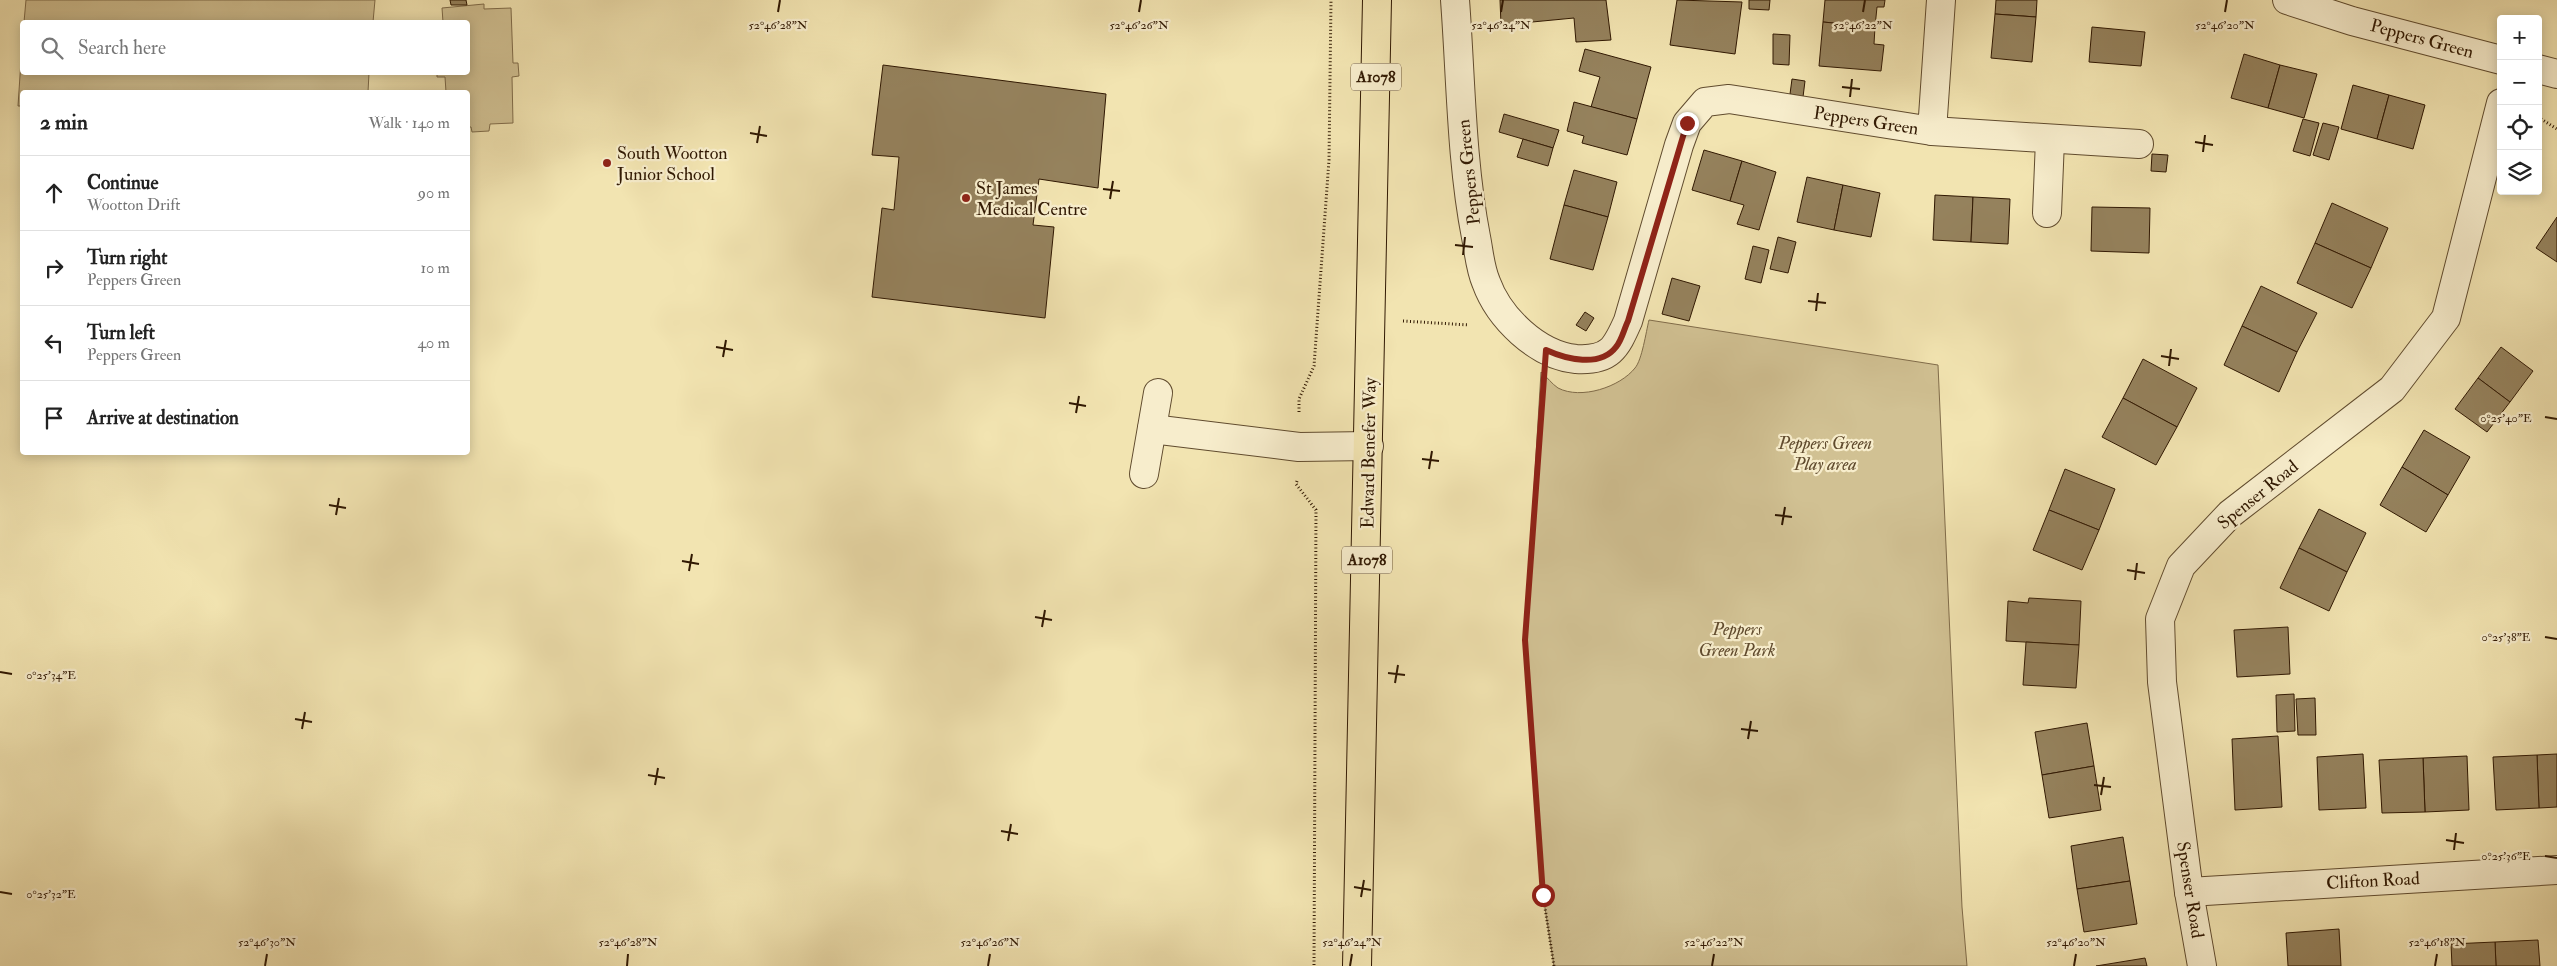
<!DOCTYPE html>
<html lang="en">
<head>
<meta charset="utf-8">
<style>
	:root { --surface:#fff; --page:#f6f6f6; --text:#222; --muted:#767676; --line:#e0e0e0 }
	body { margin:0; font-family:"IM FELL Double Pica",serif; background:var(--page); color:var(--text) }
	.controls { position:absolute; right:15px; top:15px; display:grid; overflow:hidden; border-radius:5px; box-shadow:0 2px 12px #0003 }
	.controls button { width:45px; height:45px; display:grid; place-items:center; padding:0; border:0; border-bottom:1px solid var(--line); background:var(--surface); color:var(--text); font:25px sans-serif }
	.stop { position:absolute; width:15px; height:15px; margin:-11px; border:4px solid #8f2418; border-radius:50%; background:#fff }
	.stop.end { background:#8f2418; border-color:#fff; box-shadow:0 1px 5px #0008 }
	.list { margin:0; padding:0; list-style:none }
	h2 { display:flex; justify-content:space-between; align-items:center; height:65px; margin:0; padding:0 20px; font-size:21px }
	h2 small { font-size:16px; font-weight:400; color:var(--muted) }
	.list li { display:grid; grid-template-columns:32px 1fr auto; gap:15px; align-items:center; box-sizing:border-box; height:75px; padding:0 20px; border-top:1px solid var(--line) }
	.list b { display:block; font-size:19px; white-space:nowrap }
	.list p { margin:0; font-size:16px; white-space:nowrap; color:var(--muted) }
	.list em { font-size:16px; font-style:normal; color:var(--muted) }
	.icon { flex:none; width:28px; height:28px; fill:none; stroke:currentColor; stroke-width:2; stroke-linecap:round; stroke-linejoin:round }
	.map { position:relative; flex:none; width:2557px; height:966px; overflow:hidden }
	.search { position:absolute; background:var(--surface); box-shadow:0 2px 12px #0003; left:20px; top:20px; width:450px; height:55px; display:flex; align-items:center; gap:12px; box-sizing:border-box; padding:0 18px; border-radius:5px; color:var(--muted); font-size:19px }
	.panel { position:absolute; background:var(--surface); box-shadow:0 2px 12px #0003; left:20px; top:90px; width:450px; height:365px; border-radius:5px }
	.map>svg:first-child { display:block }
</style>
</head>
<body>
<div class="map">
<svg width="2557" height="966" viewBox="0 0 2557 966">
	<rect width="100%" height="100%" fill="#f2e4b1"/>
	<filter id="stains"><feTurbulence type="fractalNoise" baseFrequency=".004" numOctaves="4"/><feColorMatrix values="0 0 0 0 .2 0 0 0 0 .09 0 0 0 0 .02 0 0 0 .5 -.17"/></filter>
	<radialGradient id="worn" r=".72"><stop offset=".6" stop-color="#630" stop-opacity="0"/><stop offset="1" stop-color="#630" stop-opacity=".3"/></radialGradient>
	<g fill="#d1c193" stroke="#806c4a">
		<path d="M 26,0 L 375,0 L 373,22 L 24,22 Z"/>
		<path d="M 484,4 L 484,9 L 511,8 L 513,63 L 518,63 L 519,76 L 512,77 L 513,123 L 490,124 L 489,131 L 472,132 L 471,127 L 468,127 L 468,92 L 446,92 L 445,77 L 437,77 L 437,73 L 468,72 L 468,22 L 443,22 L 442,8 Z"/>
		<path d="M 22,45 L 22,72 L 369,73 L 368,92 L 22,92 L 22,106 L 18,106 Z"/>
		<path d="M 1649,320 L 1938,365 L 1962,907 L 1967,966 L 1554,966 L 1543,895 L 1525,639 L 1541,372 C 1547,377 1552,384 1558,388 C 1581,400 1620,387 1635,368 C 1642,360 1646,332 1649,320 Z"/>
	</g>
	<g fill="#95825d" stroke="#301802">
		<path d="M 450,0 L 466,0 L 467,5 L 451,5 Z"/>
		<path d="M 1500,0 L 1606,0 L 1611,40 L 1576,42 L 1574,18 L 1501,25 Z"/>
		<path d="M 1677,0 L 1742,2 L 1735,54 L 1670,45 Z"/>
		<path d="M 1749,0 L 1770,0 L 1769,10 L 1749,9 Z"/>
		<path d="M 1825,0 L 1885,0 L 1884,7 L 1877,7 L 1875,27 L 1823,22 Z"/>
		<path d="M 1996,0 L 2037,0 L 2036,17 L 1995,14 Z"/>
		<path d="M 1995,14 L 2036,17 L 2032,62 L 1991,58 Z"/>
		<path d="M 1823,22 L 1875,27 L 1874,44 L 1884,45 L 1881,71 L 1819,66 Z"/>
		<path d="M 2092,27 L 2145,32 L 2141,66 L 2089,62 Z"/>
		<path d="M 1773,34 L 1790,35 L 1789,65 L 1773,64 Z"/>
		<path d="M 1585,49 L 1651,67 L 1637,119 L 1591,107 L 1600,77 L 1579,71 Z"/>
		<path d="M 2244,54 L 2280,65 L 2268,108 L 2231,98 Z"/>
		<path d="M 883,65 L 1106,94 L 1098,188 L 1039,179 L 1033,225 L 1054,227 L 1045,318 L 872,297 L 882,208 L 894,210 L 899,157 L 872,155 Z"/>
		<path d="M 2280,65 L 2317,74 L 2304,118 L 2268,108 Z"/>
		<path d="M 1792,79 L 1805,81 L 1803,97 L 1790,94 Z"/>
		<path d="M 2353,85 L 2389,95 L 2377,139 L 2341,129 Z"/>
		<path d="M 2389,95 L 2425,105 L 2413,149 L 2377,139 Z"/>
		<path d="M 1574,102 L 1637,119 L 1627,155 L 1582,143 L 1584,136 L 1567,131 Z"/>
		<path d="M 1504,114 L 1559,130 L 1553,148 L 1499,132 Z"/>
		<path d="M 2303,119 L 2319,123 L 2310,156 L 2293,151 Z"/>
		<path d="M 2323,123 L 2339,127 L 2329,160 L 2313,155 Z"/>
		<path d="M 1523,139 L 1553,148 L 1548,166 L 1517,157 Z"/>
		<path d="M 1704,150 L 1742,161 L 1730,201 L 1692,190 Z"/>
		<path d="M 2152,154 L 2168,155 L 2166,172 L 2151,171 Z"/>
		<path d="M 1742,161 L 1776,172 L 1759,230 L 1737,224 L 1744,205 L 1730,201 Z"/>
		<path d="M 1574,170 L 1617,182 L 1608,217 L 1564,205 Z"/>
		<path d="M 1807,177 L 1843,185 L 1834,230 L 1797,222 Z"/>
		<path d="M 1843,185 L 1880,193 L 1871,237 L 1834,230 Z"/>
		<path d="M 1935,195 L 1973,197 L 1971,242 L 1933,240 Z"/>
		<path d="M 1973,197 L 2010,199 L 2008,244 L 1971,242 Z"/>
		<path d="M 2332,203 L 2388,228 L 2371,268 L 2315,243 Z"/>
		<path d="M 1564,205 L 1608,217 L 1593,270 L 1550,259 Z"/>
		<path d="M 2092,207 L 2150,208 L 2149,253 L 2091,251 Z"/>
		<path d="M 2557,217 L 2557,262 L 2536,248 Z"/>
		<path d="M 1778,237 L 1796,242 L 1788,273 L 1770,269 Z"/>
		<path d="M 2315,243 L 2371,268 L 2352,308 L 2297,283 Z"/>
		<path d="M 1753,246 L 1769,250 L 1761,283 L 1745,279 Z"/>
		<path d="M 1672,278 L 1700,286 L 1689,321 L 1662,314 Z"/>
		<path d="M 2261,286 L 2317,313 L 2297,352 L 2242,326 Z"/>
		<path d="M 1585,312 L 1594,318 L 1586,331 L 1576,325 Z"/>
		<path d="M 2242,326 L 2297,352 L 2279,392 L 2224,365 Z"/>
		<path d="M 2501,347 L 2533,371 L 2510,402 L 2478,378 Z"/>
		<path d="M 2143,359 L 2197,388 L 2177,427 L 2123,398 Z"/>
		<path d="M 2478,378 L 2510,402 L 2487,432 L 2455,409 Z"/>
		<path d="M 2123,398 L 2177,427 L 2156,465 L 2102,437 Z"/>
		<path d="M 2424,430 L 2470,457 L 2448,495 L 2402,467 Z"/>
		<path d="M 2402,467 L 2448,495 L 2426,532 L 2380,505 Z"/>
		<path d="M 2065,469 L 2115,489 L 2099,530 L 2049,510 Z"/>
		<path d="M 2319,509 L 2366,533 L 2347,572 L 2299,548 Z"/>
		<path d="M 2049,510 L 2099,530 L 2082,570 L 2033,550 Z"/>
		<path d="M 2299,548 L 2347,572 L 2329,611 L 2280,588 Z"/>
		<path d="M 2029,598 L 2081,601 L 2079,645 L 2006,641 L 2008,601 L 2028,603 Z"/>
		<path d="M 2288,627 L 2290,674 L 2237,677 L 2234,630 Z"/>
		<path d="M 2026,642 L 2079,645 L 2076,688 L 2023,685 Z"/>
		<path d="M 2294,694 L 2295,731 L 2277,732 L 2276,695 Z"/>
		<path d="M 2315,698 L 2316,735 L 2298,735 L 2296,699 Z"/>
		<path d="M 2087,723 L 2094,766 L 2042,775 L 2035,732 Z"/>
		<path d="M 2278,736 L 2282,807 L 2235,810 L 2232,739 Z"/>
		<path d="M 2363,754 L 2366,808 L 2319,810 L 2317,757 Z"/>
		<path d="M 2557,754 L 2557,807 L 2539,808 L 2537,755 Z"/>
		<path d="M 2537,755 L 2539,808 L 2496,810 L 2493,757 Z"/>
		<path d="M 2467,756 L 2469,810 L 2425,812 L 2423,758 Z"/>
		<path d="M 2423,758 L 2425,812 L 2382,813 L 2379,760 Z"/>
		<path d="M 2094,766 L 2101,810 L 2049,818 L 2042,775 Z"/>
		<path d="M 2123,837 L 2130,881 L 2077,889 L 2071,846 Z"/>
		<path d="M 2130,881 L 2137,924 L 2084,932 L 2077,889 Z"/>
		<path d="M 2339,929 L 2341,966 L 2288,966 L 2286,933 Z"/>
		<path d="M 2538,940 L 2540,966 L 2496,966 L 2495,942 Z"/>
		<path d="M 2495,942 L 2496,966 L 2452,966 L 2451,944 Z"/>
		<path d="M 2145,958 L 2147,966 L 2096,966 Z"/>
	</g>
	<g fill="none" stroke-linecap="round" stroke-linejoin="round">
		<g stroke="#604b2e" stroke-width="30">
			<g id="minor">
				<path d="M 1455,0 C 1461,79 1461,160 1476,237 C 1479,252 1480,268 1486,282 C 1499,318 1537,355 1576,359 C 1610,361 1616,348 1628,321 L 1679,145 L 1687,123 L 1705,102 L 1729,99 L 1932,131 L 1941,0"/>
				<path d="M 2287,0 L 2352,21 L 2501,60"/>
				<path d="M 2538,69 L 2557,74"/>
				<path d="M 1932,131 L 2139,144"/>
				<path d="M 2047,213 L 2050,140"/>
				<path d="M 1152,429 L 1299,447 L 1369,446"/>
				<path d="M 1144,474 L 1158,393"/>
				<path d="M 2189,892 L 2557,870"/>
				<path d="M 2202,966 L 2189,892 L 2162,682 L 2160,619 L 2181,566 L 2230,514 L 2392,389 L 2446,318 L 2501,103"/>
			</g>
		</g>
		<g stroke="#301802" stroke-width="30">
			<path id="major" d="M 1357,966 L 1377,0"/>
		</g>
		<g stroke="#301802" stroke-width="3" stroke-dasharray="1 2.5" stroke-linecap="butt">
			<path d="M 2538,117 L 2557,129"/>
			<path d="M 1403,321 L 1469,325"/>
			<path d="M 1543,386 L 1525,639 L 1543,895 L 1554,966"/>
			<path d="M 1299,412 L 1299,399 L 1314,366 L 1329,160 L 1331,0"/>
			<path d="M 1297,481 L 1296,484 L 1316,510 L 1314,966"/>
		</g>
		<use href="#minor" stroke="#f7edcc" stroke-width="28"/>
		<use href="#major" stroke="#f2e4b1" stroke-width="28"/>
	</g>
	<g fill="none" stroke-linecap="round" stroke-linejoin="round">
		<path stroke="#8f2418" stroke-width="6" d="M 1543,895 L 1525,640 L 1546,350 C 1566,359 1600,368 1616,347 C 1622,340 1624,329 1628,321 L 1687,123"/>
	</g>
	<path fill="none" stroke="#301802" stroke-width="2" d="M 778,12 L 780,0M 1139,12 L 1141,0M 1501,12 L 1503,0M 1863,12 L 1865,0M 2225,12 L 2227,0M 1842,87 L 1860,89M 1850,97 L 1852,79M 750,133 L 767,136M 2195,142 L 2213,145M 757,143 L 760,126M 2203,152 L 2205,135M 1103,189 L 1120,191M 1110,199 L 1113,181M 1455,245 L 1473,247M 1463,255 L 1465,237M 1808,301 L 1826,303M 1816,311 L 1818,293M 716,347 L 733,350M 2161,356 L 2179,359M 723,357 L 726,340M 2169,366 L 2171,349M 1069,403 L 1086,406M 1076,413 L 1079,396M 2545,417 L 2557,419M 1422,459 L 1439,461M 1429,469 L 1432,451M 329,505 L 346,508M 336,515 L 339,498M 1775,515 L 1792,517M 1782,525 L 1785,507M 682,561 L 699,564M 2127,570 L 2145,573M 689,571 L 692,554M 2135,580 L 2137,563M 1035,617 L 1052,620M 1042,627 L 1045,610M 2545,637 L 2557,639M 0,672 L 12,674M 1388,673 L 1405,675M 1395,683 L 1398,665M 295,719 L 312,722M 302,729 L 305,712M 1741,729 L 1758,731M 1748,739 L 1751,721M 648,775 L 665,778M 655,785 L 658,768M 2094,785 L 2111,787M 2101,795 L 2104,777M 1001,831 L 1018,834M 2446,840 L 2464,843M 1008,841 L 1011,824M 2454,850 L 2456,833M 2545,856 L 2557,858M 1354,887 L 1371,890M 0,892 L 12,894M 1361,897 L 1364,880M 265,966 L 267,954M 627,966 L 628,954M 988,966 L 990,954M 1350,966 L 1352,954M 1712,966 L 1714,954M 2074,966 L 2076,954M 2435,966 L 2437,954"/>
	<g fill="#8f2418" stroke="#f7edcc" stroke-width="2">
		<circle cx="607" cy="163" r="5"/>
		<circle cx="966" cy="198" r="5"/>
	</g>
	<g text-anchor="middle" dominant-baseline="central" stroke-width="4.5" stroke-linejoin="round" paint-order="stroke">
		<g fill="#f7edcc" stroke="#6c583f" stroke-width="1">
			<rect x="1351" y="63.5" width="50" height="27" rx="4"/>
			<rect x="1342" y="546.5" width="50" height="27" rx="4"/>
		</g>
		<g font-size="16" font-weight="bold" fill="#301802">
			<text x="1376" y="77">A1078</text>
			<text x="1367" y="560">A1078</text>
		</g>
		<g font-size="18" fill="#301802" stroke="#f7edcc">
			<text transform="translate(2422 39) rotate(15)">Peppers Green</text>
			<text transform="translate(1866 121) rotate(9)">Peppers Green</text>
			<text transform="translate(1469 172) rotate(-96)">Peppers Green</text>
			<text transform="translate(1369 453) rotate(-89)">Edward Benefer Way</text>
			<text transform="translate(2258 495) rotate(-39)">Spenser Road</text>
			<text transform="translate(2373 881) rotate(-3)">Clifton Road</text>
			<text transform="translate(2190 890) rotate(81)">Spenser Road</text>
		</g>
		<g font-size="18" fill="#301802" stroke="#f7edcc" text-anchor="start">
			<text x="617" y="153">South Wootton<tspan x="617" dy="21">Junior School</tspan></text>
			<text x="976" y="188">St James<tspan x="976" dy="21">Medical Centre</tspan></text>
		</g>
		<g font-size="18" font-style="italic" fill="#604b2e" stroke="#f7edcc">
			<text x="1825" y="443">Peppers Green<tspan x="1825" dy="21">Play area</tspan></text>
			<text x="1737" y="629">Peppers<tspan x="1737" dy="21">Green Park</tspan></text>
		</g>
	</g>
	<g font-size="12" text-anchor="middle" fill="#301802" stroke="#f7edcc" stroke-width="4.5" stroke-linejoin="round" paint-order="stroke">
		<text x="778" y="29">52°46'28"N</text>
		<text x="1139" y="29">52°46'26"N</text>
		<text x="1501" y="29">52°46'24"N</text>
		<text x="1863" y="29">52°46'22"N</text>
		<text x="2225" y="29">52°46'20"N</text>
		<text x="2506" y="422">0°25'40"E</text>
		<text x="2506" y="641">0°25'38"E</text>
		<text x="51" y="679">0°25'34"E</text>
		<text x="2506" y="860">0°25'36"E</text>
		<text x="51" y="898">0°25'32"E</text>
		<text x="267" y="946">52°46'30"N</text>
		<text x="628" y="946">52°46'28"N</text>
		<text x="990" y="946">52°46'26"N</text>
		<text x="1352" y="946">52°46'24"N</text>
		<text x="1714" y="946">52°46'22"N</text>
		<text x="2076" y="946">52°46'20"N</text>
		<text x="2437" y="946">52°46'18"N</text>
	</g>
	<rect width="100%" height="100%" filter="url(#stains)"/>
	<rect width="100%" height="100%" fill="url(#worn)"/>
</svg>
<div class="controls">
<button>+</button>
<button>−</button>
<button><svg class="icon" aria-label="locate" viewBox="0 0 24 24"><circle cx="12" cy="12" r="6"/><path d="M12 2v4M12 18v4M2 12h4M18 12h4"/></svg></button>
<button><svg class="icon" aria-label="layers" viewBox="0 0 24 24"><path d="M12 4l9 5-9 5-9-5zM3 14l9 5 9-5"/></svg></button>
</div>
<div class="stop" style="left:1543px;top:895px"></div>
<div class="stop end" style="left:1687px;top:123px"></div>
<div class="search"><svg class="icon" aria-label="search" viewBox="0 0 24 24"><circle cx="10" cy="10" r="6"/><path d="M15 15l6 6"/></svg>Search here</div>
<section class="panel">
<h2>2 min<small>Walk · 140 m</small></h2>
<ul class="list">
<li><svg class="icon" aria-label="ahead" viewBox="0 0 24 24"><path d="M12 20V5M6 11l6-6 6 6"/></svg><div><b>Continue</b><p>Wootton Drift</p></div><em>90 m</em></li>
<li><svg class="icon" aria-label="right" viewBox="0 0 24 24"><path d="M7 20v-9h11M14 6l5 5-5 5"/></svg><div><b>Turn right</b><p>Peppers Green</p></div><em>10 m</em></li>
<li><svg class="icon" aria-label="left" viewBox="0 0 24 24"><path d="M17 20v-9H6M10 6l-5 5 5 5"/></svg><div><b>Turn left</b><p>Peppers Green</p></div><em>40 m</em></li>
<li><svg class="icon" aria-label="arrive" viewBox="0 0 24 24"><path d="M6 21V4h12l-3 4 3 4H6"/></svg><div><b>Arrive at destination</b></div></li>
</ul>
</section>
</div>
</body>
</html>
